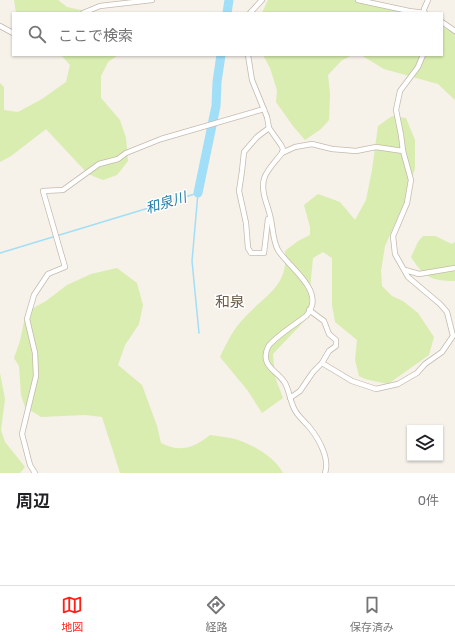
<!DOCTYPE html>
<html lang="ja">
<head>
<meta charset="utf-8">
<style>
	:root { --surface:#fff; --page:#f2f2f2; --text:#202124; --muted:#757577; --line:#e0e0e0; --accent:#ff1f17 }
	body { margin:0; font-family:Rubik,"Noto Sans JP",sans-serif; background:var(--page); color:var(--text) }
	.controls { position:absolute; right:12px; bottom:12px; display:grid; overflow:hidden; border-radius:0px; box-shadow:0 1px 3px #0004 }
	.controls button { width:36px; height:36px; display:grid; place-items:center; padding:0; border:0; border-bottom:1px solid var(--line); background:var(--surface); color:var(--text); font:20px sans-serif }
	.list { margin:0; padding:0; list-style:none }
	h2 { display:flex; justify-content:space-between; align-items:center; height:52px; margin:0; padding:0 16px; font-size:17px }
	h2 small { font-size:13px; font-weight:400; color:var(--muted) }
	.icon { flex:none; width:22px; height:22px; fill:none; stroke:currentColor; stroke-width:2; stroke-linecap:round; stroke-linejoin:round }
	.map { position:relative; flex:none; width:455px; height:473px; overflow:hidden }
	.search { position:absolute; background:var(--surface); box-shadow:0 1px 3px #0004; left:12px; right:12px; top:12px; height:44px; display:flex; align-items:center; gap:10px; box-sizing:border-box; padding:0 14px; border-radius:0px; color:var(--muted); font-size:15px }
	.sheet { height:112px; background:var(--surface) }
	nav { display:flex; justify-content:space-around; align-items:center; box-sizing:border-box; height:56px; border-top:1px solid var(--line); background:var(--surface); font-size:11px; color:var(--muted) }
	nav a { display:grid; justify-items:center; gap:2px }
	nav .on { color:var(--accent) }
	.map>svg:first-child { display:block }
</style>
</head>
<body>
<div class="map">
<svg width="455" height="473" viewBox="0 0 455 473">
	<rect width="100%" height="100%" fill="#f6f1e9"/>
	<g fill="#d8edaf">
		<path d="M 14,0 L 58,0 L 67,7 L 95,13 L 16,13 Z"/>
		<path d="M 268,0 L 365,0 L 407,13 L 262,13 Z"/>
		<path d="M 442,27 L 455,33 L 455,100 L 438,84 L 384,69 L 361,55 L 442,55 Z"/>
		<path d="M 61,55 L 118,55 L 108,62 L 101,76 L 101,98 L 120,120 L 126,138 L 128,161 L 117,175 L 103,180 L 88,174 L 46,129 L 11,156 L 0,162 L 0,83 L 4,87 L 4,110 L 18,112 L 42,99 L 66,82 L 70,65 Z"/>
		<path d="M 263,55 L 352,55 L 341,61 L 328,75 L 330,94 L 329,120 L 321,129 L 305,140 L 293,126 L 276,102 L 277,90 L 270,68 Z"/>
		<path d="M 392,116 L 406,118 L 415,140 L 415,168 L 406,199 L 385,246 L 381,271 L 382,286 L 392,296 L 403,301 L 418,313 L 434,337 L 429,355 L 388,384 L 365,379 L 359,376 L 355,360 L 357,340 L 335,322 L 332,305 L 332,258 L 323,252 L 313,258 L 309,299 L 310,315 L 273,354 L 275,377 L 283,398 L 262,413 L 248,391 L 220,357 C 227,342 234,328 245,317 C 265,295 289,286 285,251 L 298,241 L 310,235 L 310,227 L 304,205 L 318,194 L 340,202 L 355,220 L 366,200 L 372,170 L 378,126 Z"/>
		<path d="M 423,236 L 435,236 L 452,244 L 455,242 L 455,281 C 431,281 424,277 411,257 L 418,242 Z"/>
		<path d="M 117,268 L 137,283 L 143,305 L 139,324 L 125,345 L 118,365 L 142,385 L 157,426 L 161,443 C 180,453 194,448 210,435 C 218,436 227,437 235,439 C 252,444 275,457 283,473 L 120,473 L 102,417 L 85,415 L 41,417 L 25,407 L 21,395 L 19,366 L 14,358 L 20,341 L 26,312 L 46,301 L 67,285 L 91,274 Z"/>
		<path d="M 0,373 L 5,399 L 1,430 L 5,442 L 25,467 L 20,473 L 0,473 Z"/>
	</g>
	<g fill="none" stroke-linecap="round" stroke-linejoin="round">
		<path stroke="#a1def7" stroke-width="1.5" d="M 0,253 L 198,193 L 192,261 L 199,333"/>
		<g stroke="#a1def7" stroke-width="9">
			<path d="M 227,13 L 229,0"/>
			<path d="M 198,193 L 216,106 L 217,82 L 221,55"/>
		</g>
		<g stroke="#c5baae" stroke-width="6">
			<g id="minor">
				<path d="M 358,0 L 409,11 L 425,13"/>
				<path d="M 83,13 L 100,6 L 152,0"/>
				<path d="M 250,13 L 262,0"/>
				<path d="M 424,13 L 424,9 L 428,0"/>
				<path d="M 442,22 L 455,31"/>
				<path d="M 0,26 L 13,33"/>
				<path d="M 248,55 L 252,80 L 267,117 L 269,128 L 281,145 L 283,149 L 282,153 C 267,172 258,177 266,202 C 268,208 270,214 271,220 C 273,229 273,241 278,250 C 289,268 328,292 306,316 C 297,323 272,339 268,347 C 259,366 278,371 285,383 C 290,392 290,403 296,412 C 300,418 306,423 310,428 C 319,439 330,459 325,473"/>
				<path d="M 282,153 L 295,147 L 312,144 L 332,149 L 356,151 L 376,147 L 403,151 L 401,135 L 396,110 L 400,91 L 418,67 L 423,55"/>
				<path d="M 268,219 L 264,253 L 251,253 L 248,248 L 246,223 L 239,191 L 242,171 L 244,152 L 257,137 L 269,128"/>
				<path d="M 405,270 L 419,274 L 455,268"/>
				<path d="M 322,363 L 352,381 L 376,389 L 398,384 L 417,373 L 425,364 L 442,352 L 453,336 L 447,312 L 440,304 L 408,277 L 395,254 L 393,236 L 407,203 L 411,180 L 403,151"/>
				<path d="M 290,398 L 300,391 L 313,372 L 322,363 L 329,351 L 336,346 L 336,340 L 329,334 L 324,321 L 309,310"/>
				<path d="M 35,473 L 30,465 L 22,434 L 36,376 L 35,353 L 27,319 L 34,295 L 48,274 L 65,267 L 43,191 L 63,190 L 99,164 L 118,159 L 126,153 L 161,139 L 264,109"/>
			</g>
		</g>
		<use href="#minor" stroke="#fff" stroke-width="4.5"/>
	</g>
	<g text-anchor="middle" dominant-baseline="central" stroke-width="3" stroke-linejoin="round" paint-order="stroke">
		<g font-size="14" font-style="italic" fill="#227ea7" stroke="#fff">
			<text transform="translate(166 203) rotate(-17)">和泉川</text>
		</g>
		<g font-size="15" fill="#6e5d4d" stroke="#fff">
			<text x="230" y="302">和泉</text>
		</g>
	</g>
</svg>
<div class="controls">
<button><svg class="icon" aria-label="layers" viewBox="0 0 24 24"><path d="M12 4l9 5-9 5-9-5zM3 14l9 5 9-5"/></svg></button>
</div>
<div class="search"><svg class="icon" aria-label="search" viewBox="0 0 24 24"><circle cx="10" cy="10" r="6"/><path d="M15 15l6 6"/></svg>ここで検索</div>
</div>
<section class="sheet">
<h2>周辺<small>0件</small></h2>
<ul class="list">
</ul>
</section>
<nav>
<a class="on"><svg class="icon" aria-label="map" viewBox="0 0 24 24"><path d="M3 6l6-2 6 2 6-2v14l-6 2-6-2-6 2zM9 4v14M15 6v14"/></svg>地図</a>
<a><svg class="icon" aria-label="directions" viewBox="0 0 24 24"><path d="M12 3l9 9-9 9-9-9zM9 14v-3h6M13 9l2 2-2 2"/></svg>経路</a>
<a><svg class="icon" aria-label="saved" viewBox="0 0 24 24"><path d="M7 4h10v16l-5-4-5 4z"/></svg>保存済み</a>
</nav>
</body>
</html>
